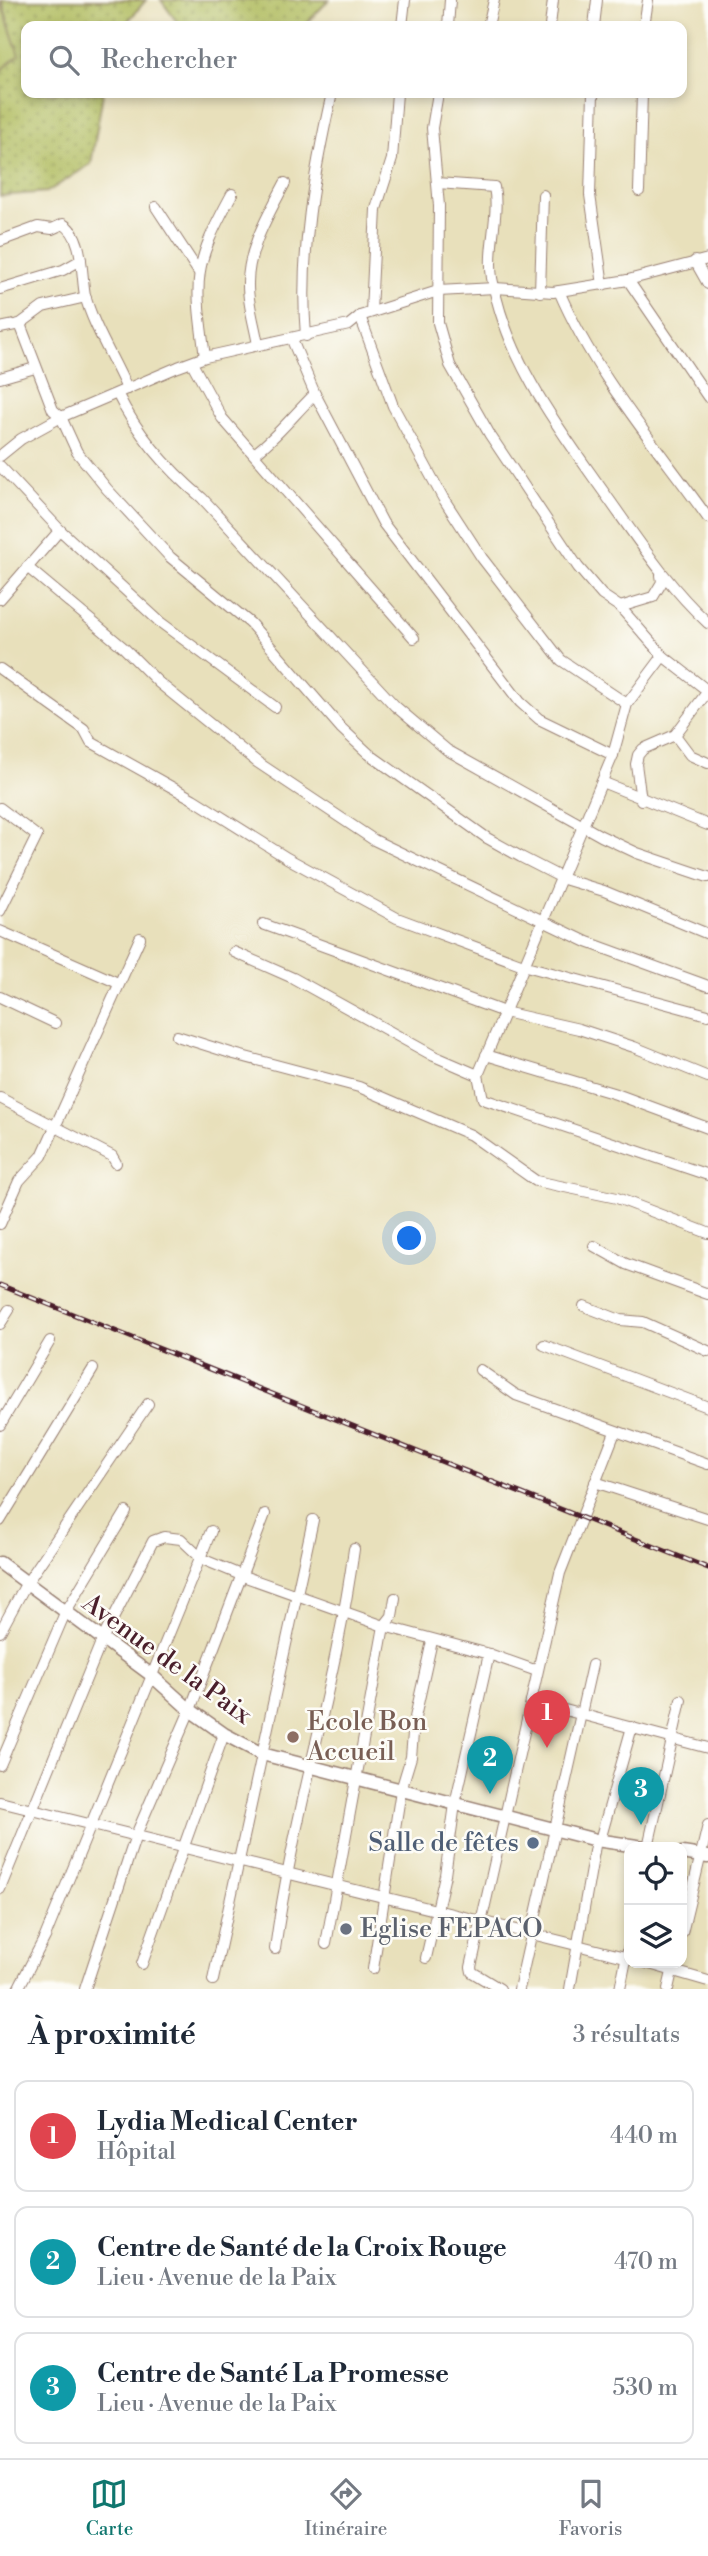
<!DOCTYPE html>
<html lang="fr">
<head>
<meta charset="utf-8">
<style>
	:root { --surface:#fff; --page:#f2f2f3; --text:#1f2937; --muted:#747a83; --line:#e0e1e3; --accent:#0f766e }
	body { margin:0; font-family:"Libre Bodoni",serif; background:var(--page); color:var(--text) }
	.controls { position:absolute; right:21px; bottom:21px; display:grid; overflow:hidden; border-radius:14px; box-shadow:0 4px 10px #0003 }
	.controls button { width:63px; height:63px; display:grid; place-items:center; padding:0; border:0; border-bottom:2px solid var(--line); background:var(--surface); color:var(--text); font:35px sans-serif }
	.you { position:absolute; left:410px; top:1239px; width:24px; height:24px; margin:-18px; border:5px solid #fff; border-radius:50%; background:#1a73e8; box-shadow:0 0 0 10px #1a73e833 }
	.badge { display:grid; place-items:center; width:46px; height:46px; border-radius:50%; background:var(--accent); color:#fff; font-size:23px; font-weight:700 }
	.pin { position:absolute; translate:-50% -58px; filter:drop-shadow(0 2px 4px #0008) }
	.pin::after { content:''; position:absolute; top:37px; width:24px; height:21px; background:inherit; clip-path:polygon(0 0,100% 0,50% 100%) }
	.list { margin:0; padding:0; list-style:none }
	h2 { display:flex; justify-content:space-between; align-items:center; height:91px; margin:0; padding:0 28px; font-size:30px }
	h2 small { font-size:23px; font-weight:400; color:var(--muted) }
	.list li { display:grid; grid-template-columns:46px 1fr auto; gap:21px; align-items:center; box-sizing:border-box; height:112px; margin:0 14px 14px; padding:0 14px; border:2px solid var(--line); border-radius:14px }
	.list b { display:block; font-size:26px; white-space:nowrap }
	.list p { margin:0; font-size:23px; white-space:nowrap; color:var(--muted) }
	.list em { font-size:23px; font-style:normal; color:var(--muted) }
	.icon { flex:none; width:38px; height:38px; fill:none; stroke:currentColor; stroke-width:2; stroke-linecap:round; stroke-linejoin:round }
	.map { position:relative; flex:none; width:708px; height:1989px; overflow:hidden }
	.search { position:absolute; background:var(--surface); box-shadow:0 4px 10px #0003; left:21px; right:21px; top:21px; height:77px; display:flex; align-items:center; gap:18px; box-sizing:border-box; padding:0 24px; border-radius:14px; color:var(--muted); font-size:26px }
	.sheet { height:469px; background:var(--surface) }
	nav { display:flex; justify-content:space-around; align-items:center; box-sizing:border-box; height:98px; border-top:2px solid var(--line); background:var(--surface); font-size:19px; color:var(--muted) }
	nav a { display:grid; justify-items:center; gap:4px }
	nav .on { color:var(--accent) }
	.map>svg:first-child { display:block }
</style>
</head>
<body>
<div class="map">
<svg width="708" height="1989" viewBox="0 0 708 1989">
	<defs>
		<pattern id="grass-dots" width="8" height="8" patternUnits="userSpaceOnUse" patternTransform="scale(1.75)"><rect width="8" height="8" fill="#b0bc5e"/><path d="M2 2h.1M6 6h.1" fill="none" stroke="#91984e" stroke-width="1.8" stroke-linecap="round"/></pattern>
	</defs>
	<rect width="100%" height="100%" fill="#fdfcf7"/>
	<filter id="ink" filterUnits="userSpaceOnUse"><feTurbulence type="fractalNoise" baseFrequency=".0143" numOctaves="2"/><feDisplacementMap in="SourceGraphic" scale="14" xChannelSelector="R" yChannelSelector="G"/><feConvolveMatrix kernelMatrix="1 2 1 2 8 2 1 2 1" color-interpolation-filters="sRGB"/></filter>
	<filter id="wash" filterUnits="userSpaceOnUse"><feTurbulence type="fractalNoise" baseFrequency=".00686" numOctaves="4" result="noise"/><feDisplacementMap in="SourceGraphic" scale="28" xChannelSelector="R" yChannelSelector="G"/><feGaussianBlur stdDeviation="1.57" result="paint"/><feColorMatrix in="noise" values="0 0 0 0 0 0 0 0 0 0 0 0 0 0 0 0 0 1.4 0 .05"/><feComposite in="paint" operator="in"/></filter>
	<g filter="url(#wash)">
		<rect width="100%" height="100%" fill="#e8e0bb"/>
		<g fill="url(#grass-dots)" stroke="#7d6e44" stroke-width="2">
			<path d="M 2,0 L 146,0 L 124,26 L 26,26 L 26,93 L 103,93 L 91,164 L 47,192 L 0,196 L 0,71 L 18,55 Z"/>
			<path d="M 161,0 L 329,0 L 304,26 L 180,26 Z"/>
		</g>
		<path fill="#b0bc5e" stroke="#7d6e44" stroke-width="2" d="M 0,0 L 19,55 L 0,71 Z"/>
	</g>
	<g filter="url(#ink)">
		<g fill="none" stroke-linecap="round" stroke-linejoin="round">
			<g stroke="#998073" stroke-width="12">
				<g id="minor">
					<path d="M 402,26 L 405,0"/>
					<path d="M 448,26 L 450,0"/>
					<path d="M 488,26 L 494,0"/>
					<path d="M 550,26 L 553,0"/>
					<path d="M 594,26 L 597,0"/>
					<path d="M 644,26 L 648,0"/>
					<path d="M 438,93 L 432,128 L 439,206 L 438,323 L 450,365 L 490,435 L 578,567 L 602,595 L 620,607 L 663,656 L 708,691"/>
					<path d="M 593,93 L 590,195 L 603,285"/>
					<path d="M 437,183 L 494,187 C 500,216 487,248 492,278 C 507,362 560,430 608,498 C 640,543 668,586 708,623"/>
					<path d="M 639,191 L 642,93"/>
					<path d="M 156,207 L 198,271"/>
					<path d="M 0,241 L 38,227 L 52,229 L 63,224 C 84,235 81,275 85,295 C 92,324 115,361 127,389"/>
					<path d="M 695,261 L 708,284"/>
					<path d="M 628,280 L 708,397"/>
					<path d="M 0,289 L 63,270 L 81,260"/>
					<path d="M 559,291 C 595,375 655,444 708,518"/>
					<path d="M 540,292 L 543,195"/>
					<path d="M 371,312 L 376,209 L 392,159 L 397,93"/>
					<path d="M 360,316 L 393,406 L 443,498 L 482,558 L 561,660 L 627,704"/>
					<path d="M 20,324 L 53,410 L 61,417 L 77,452 L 107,489 L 170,557 L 250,623 L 341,728 L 369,754 L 487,838 L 521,857 L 564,879 L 604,891 L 708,934"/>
					<path d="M 0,328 L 20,324 L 43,307 L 86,297"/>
					<path d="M 306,336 C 299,255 314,172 332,93"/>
					<path d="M 292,340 L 315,394 L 383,523 L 520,702 L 539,719 L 613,755"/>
					<path d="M 258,345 C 255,326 248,305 248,286 C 247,249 269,214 285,183"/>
					<path d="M 205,357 C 194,277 193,266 232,194"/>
					<path d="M 192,363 L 222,418 L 414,638"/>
					<path d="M 0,378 L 35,368"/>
					<path d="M 118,395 C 137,434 169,470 202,498 L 395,706 L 447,750 L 601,836 L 637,853 L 708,877"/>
					<path d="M 254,454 C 276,438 295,413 315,394"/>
					<path d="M 0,456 L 21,439 L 61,417 L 178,367 L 205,357 L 349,325 L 360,316 L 438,291 L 495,288 L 553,292 L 628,280 L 708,259"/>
					<path d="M 0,466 L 60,530 L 160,622 L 275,707"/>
					<path d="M 27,567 L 124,648 L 158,682 L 257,762 L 374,840 L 587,942 L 708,986"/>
					<path d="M 0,599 L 60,530"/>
					<path d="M 620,607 L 653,597 L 662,582 L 661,575"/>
					<path d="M 0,669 L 84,729 L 91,742 L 193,799 L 287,858 L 397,918 L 526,966 L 708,1015"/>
					<path d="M 675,735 L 690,755 L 708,763"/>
					<path d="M 602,782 L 708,825"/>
					<path d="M 641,800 L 636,764 L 638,755 L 643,749 L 675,735 L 708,691"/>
					<path d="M 0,808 L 37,836 L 0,911"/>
					<path d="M 263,924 L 504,1012 L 579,1029 L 634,1047 L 708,1077"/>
					<path d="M 0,931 L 118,983"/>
					<path d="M 234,952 L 293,978 L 434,1056 L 478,1075 L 483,1099 L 708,1175"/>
					<path d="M 0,997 L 55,1023"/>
					<path d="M 177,1036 L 234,1054 L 359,1087 L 471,1135 L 536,1181 L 617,1198 L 708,1233"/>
					<path d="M 486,1055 L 616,1094 L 708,1128"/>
					<path d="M 478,1075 L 613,755 L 627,704 L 663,656"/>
					<path d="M 0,1098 L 112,1156 L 116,1163"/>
					<path d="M 0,1224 L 19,1181 L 42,1156 L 140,938"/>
					<path d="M 594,1246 L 626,1264 L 708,1294"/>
					<path d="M 584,1306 L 620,1320 L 643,1322 L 708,1351"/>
					<path d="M 0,1324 L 9,1310"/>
					<path d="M 544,1345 L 708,1407"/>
					<path d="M 480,1370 L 516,1395 L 708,1464"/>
					<path d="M 0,1425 L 50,1341"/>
					<path d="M 595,1482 L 708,1519"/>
					<path d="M 0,1521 L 93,1369"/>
					<path d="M 0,1632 L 26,1584 L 148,1404"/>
					<path d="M 531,1701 L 708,1748"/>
					<path d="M 0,1765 L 65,1613 L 126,1512"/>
					<path d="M 0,1802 L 629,1958"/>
					<path d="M 600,1840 L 632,1727"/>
					<path d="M 648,1847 L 681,1700"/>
					<path d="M 0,1889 L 102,1640 L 153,1541 L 164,1537 L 181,1539 L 202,1559 L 243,1576 L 384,1626 L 489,1654 L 537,1671"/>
					<path d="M 682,1933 L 708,1825"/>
					<path d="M 326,1944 L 384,1626 L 392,1616 L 395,1598"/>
					<path d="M 275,1949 C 293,1814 336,1684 354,1549"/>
					<path d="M 426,1958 L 445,1875 L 455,1804 L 489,1654"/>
					<path d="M 646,1963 L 708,1981"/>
					<path d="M 142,1964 L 224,1734"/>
					<path d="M 373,1969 L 401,1790 L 411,1757 L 414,1722 L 432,1641"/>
					<path d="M 213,1980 L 313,1520"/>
					<path d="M 18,1989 L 45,1937 L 211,1531"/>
					<path d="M 85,1989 L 136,1835 L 190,1710 L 265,1514"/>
					<path d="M 500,1989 L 472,1972 L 471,1967 L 560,1573 L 615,1432"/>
					<path d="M 519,1989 L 592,1665"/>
					<path d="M 570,1989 L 596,1840"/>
					<path d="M 620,1989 L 629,1945"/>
					<path d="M 668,1989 L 674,1963"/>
				</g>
			</g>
			<g stroke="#998073" stroke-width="15">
				<g id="tertiary">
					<path d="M 0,1563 L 150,1674 L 190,1710 L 224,1734 L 262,1754 L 596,1840 L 644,1847"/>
					<path d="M 682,1853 L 708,1857"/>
				</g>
			</g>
			<use href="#minor" stroke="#fff" stroke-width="10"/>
			<use href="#tertiary" stroke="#fff" stroke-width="12"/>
			<g stroke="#4a1f2b" stroke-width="5">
				<path id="rail" d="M 0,1285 L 708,1568"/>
			</g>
			<use href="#rail" stroke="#fdfcf7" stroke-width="2.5" stroke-dasharray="8" stroke-linecap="butt"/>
		</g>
	</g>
	<circle fill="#8d6e63" stroke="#fdfcf7" stroke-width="2.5" cx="293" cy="1737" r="7"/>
	<circle fill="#5c6f8a" stroke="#fdfcf7" stroke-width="2.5" cx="533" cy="1843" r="7"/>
	<circle fill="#6b7280" stroke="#fdfcf7" stroke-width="2.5" cx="346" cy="1929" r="7"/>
	<g text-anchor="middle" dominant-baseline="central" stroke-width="5" stroke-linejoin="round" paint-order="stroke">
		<g font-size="26" fill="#4a1f2b" stroke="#fdfcf7">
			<text transform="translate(167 1659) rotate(36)">Avenue de la Paix</text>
		</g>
		<g font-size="26" fill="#785e54" stroke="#fdfcf7" text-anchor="start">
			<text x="307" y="1722">Ecole Bon<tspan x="307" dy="30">Accueil</tspan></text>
		</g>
		<g font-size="26" fill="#4e5e75" stroke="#fdfcf7" text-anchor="end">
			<text x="519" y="1843">Salle de fêtes</text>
		</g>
		<g font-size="26" fill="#5b616d" stroke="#fdfcf7" text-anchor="start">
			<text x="360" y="1929">Eglise FEPACO</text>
		</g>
	</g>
</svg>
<div class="controls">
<button><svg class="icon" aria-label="locate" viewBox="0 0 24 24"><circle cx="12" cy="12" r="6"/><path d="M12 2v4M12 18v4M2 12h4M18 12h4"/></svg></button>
<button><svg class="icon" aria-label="layers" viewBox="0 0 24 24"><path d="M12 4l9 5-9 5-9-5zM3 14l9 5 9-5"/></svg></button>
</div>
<div class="you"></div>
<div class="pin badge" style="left:547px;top:1748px;background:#e0444e">1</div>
<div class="pin badge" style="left:490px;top:1794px;background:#0f9aa8">2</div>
<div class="pin badge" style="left:641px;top:1825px;background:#0f9aa8">3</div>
<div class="search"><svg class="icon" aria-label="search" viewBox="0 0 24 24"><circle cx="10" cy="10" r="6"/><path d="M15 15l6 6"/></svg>Rechercher</div>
</div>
<section class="sheet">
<h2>À proximité<small>3 résultats</small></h2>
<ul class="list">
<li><span class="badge" style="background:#e0444e">1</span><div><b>Lydia Medical Center</b><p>Hôpital</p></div><em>440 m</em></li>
<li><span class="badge" style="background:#0f9aa8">2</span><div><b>Centre de Santé de la Croix Rouge</b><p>Lieu · Avenue de la Paix</p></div><em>470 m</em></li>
<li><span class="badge" style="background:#0f9aa8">3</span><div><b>Centre de Santé La Promesse</b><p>Lieu · Avenue de la Paix</p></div><em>530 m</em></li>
</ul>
</section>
<nav>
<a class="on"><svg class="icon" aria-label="map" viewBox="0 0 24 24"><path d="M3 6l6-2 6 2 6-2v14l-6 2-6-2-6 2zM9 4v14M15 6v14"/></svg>Carte</a>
<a><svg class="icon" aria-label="directions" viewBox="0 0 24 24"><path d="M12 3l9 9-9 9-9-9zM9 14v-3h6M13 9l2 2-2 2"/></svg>Itinéraire</a>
<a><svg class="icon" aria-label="saved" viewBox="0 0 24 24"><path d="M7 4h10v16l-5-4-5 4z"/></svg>Favoris</a>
</nav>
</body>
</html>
